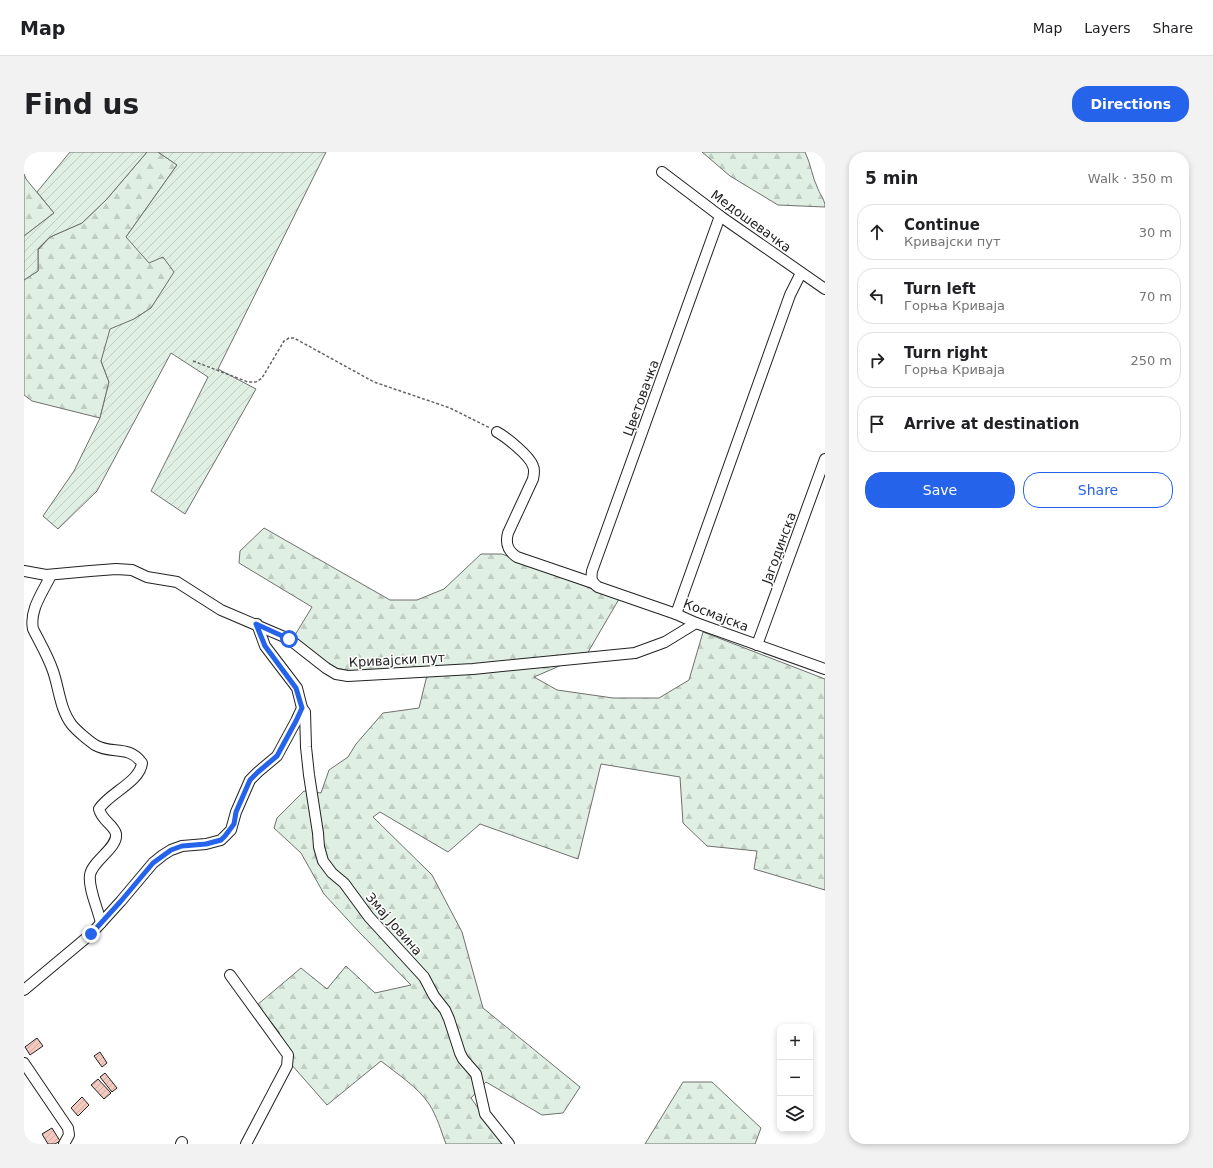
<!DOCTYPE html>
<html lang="en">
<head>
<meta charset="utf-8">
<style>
	:root { --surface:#fff; --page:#f2f2f2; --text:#202124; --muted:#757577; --line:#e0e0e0; --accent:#2563eb }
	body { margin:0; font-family:"DejaVu Sans",sans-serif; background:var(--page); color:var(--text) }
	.controls { position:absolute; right:12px; bottom:12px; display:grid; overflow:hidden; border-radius:8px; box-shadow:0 2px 6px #0003 }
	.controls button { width:36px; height:36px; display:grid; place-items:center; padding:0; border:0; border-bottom:1px solid var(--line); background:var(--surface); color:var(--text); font:20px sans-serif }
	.stop { position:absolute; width:12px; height:12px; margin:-9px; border:3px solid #2563eb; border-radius:50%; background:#fff }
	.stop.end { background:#2563eb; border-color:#fff; box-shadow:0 1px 4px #0008 }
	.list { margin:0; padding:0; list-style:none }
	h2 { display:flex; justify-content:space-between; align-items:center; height:52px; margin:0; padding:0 16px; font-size:17px }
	h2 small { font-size:13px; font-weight:400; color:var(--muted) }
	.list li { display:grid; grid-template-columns:26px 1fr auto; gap:12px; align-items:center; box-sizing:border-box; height:56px; margin:0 8px 8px; padding:0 8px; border:1px solid var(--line); border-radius:16px }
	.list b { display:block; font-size:15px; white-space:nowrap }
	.list p { margin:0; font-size:13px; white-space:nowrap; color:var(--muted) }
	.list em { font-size:13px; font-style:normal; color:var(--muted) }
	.actions { display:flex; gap:8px; padding:12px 16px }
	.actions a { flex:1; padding:9px 0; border:1px solid var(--accent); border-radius:16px; text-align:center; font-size:14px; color:var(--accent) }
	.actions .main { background:var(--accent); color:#fff }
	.icon { flex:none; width:22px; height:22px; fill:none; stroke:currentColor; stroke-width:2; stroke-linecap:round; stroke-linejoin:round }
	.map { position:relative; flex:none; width:801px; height:992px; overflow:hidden; border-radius:16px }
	header { display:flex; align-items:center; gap:24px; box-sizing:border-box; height:56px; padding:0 20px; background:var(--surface); border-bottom:1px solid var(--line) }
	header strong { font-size:19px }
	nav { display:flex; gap:22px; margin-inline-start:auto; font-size:14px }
	.intro { display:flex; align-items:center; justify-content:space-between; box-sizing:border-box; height:96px; padding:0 24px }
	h1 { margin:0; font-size:28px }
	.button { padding:10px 18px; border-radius:16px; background:var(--accent); color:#fff; font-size:14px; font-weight:700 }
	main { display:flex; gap:24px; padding:0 24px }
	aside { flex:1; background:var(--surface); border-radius:16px; box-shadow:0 2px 6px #0003 }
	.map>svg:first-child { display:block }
</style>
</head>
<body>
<header>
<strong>Map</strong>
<nav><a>Map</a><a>Layers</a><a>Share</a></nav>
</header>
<div class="intro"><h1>Find us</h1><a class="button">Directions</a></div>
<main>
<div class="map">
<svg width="801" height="992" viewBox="0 0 801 992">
	<defs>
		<pattern id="forest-firs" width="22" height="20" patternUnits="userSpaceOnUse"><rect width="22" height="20" fill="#e0efe3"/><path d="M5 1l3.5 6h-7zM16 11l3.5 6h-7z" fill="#c0cdc2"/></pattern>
		<pattern id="garden-furrows" width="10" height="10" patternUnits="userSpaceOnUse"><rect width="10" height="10" fill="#e0efe3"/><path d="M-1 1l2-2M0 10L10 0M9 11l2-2" fill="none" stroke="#c0cdc2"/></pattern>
		<pattern id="building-hatch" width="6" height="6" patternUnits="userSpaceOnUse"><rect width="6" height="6" fill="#f3c9c0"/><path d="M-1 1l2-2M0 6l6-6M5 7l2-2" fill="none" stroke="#d0aca5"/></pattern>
	</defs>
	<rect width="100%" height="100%" fill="#fff"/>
	<g fill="url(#forest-firs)" stroke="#6f6f6f">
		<path d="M 123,0 L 134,0 L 153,13 L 102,85 L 139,105 L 151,120 L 127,156 L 110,167 L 77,209 L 85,230 L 76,266 L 8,249 L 0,243 L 0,128 L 14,119 L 14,98 L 26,85 L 58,71 L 82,48 Z"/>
		<path d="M 678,0 L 781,0 C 787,12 788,25 794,37 C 797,44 801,48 801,55 L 754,53 L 706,24 Z"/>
		<path d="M 0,22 L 2,27 L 30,61 L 0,84 Z"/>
		<path d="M 240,376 L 366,448 L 393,448 L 420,437 L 457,402 L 478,402 L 595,447 L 563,502 L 510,525 L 533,538 L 589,546 L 635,546 L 665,528 L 679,480 L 801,527 L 801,738 L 730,717 L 733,699 L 683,694 L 659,671 L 656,625 L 577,612 L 554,707 L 456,672 L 424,700 L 356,660 L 349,665 L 408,723 L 438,780 L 459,856 L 556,935 L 539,961 L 518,963 L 462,930 L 447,946 L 479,992 L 422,992 C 417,979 413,964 405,952 C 395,936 372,921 357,909 L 303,953 L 259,903 L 255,880 L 233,853 L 277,816 L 303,837 L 322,814 L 351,841 L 387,833 L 335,780 L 300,742 L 277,701 L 250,676 L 253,666 L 280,639 L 297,641 L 305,618 L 324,605 L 332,592 L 359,561 L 395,556 L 405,515 L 335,520 L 299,514 L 268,488 L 288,455 L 215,411 L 216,399 Z"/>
		<path d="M 659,930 L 688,930 L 737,976 L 731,992 L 621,992 Z"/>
	</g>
	<g fill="url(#garden-furrows)" stroke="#6f6f6f">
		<path d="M 46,0 L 123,0 L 82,48 L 58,71 L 26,85 L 14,97 L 14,119 L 0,128 L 0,84 L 30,61 L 13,40 Z"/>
		<path d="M 134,0 L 302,0 L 194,217 L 232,237 L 161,362 L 127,339 L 184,225 L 147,201 L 73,339 L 34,377 L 19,364 L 50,319 L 76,266 L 85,230 L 77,209 L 86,177 L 110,167 L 127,156 L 150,120 L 139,105 L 125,111 L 102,85 L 153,13 Z"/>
	</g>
	<g fill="url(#building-hatch)" stroke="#222">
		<path d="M 13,886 L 19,894 L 6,903 L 1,895 Z"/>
		<path d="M 76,900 L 83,911 L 78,915 L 70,904 Z"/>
		<path d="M 81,921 L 93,936 L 88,940 L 76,925 Z"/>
		<path d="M 74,927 L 87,941 L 80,947 L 67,933 Z"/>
		<path d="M 58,945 L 65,953 L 54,964 L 47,956 Z"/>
		<path d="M 28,976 L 36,989 L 31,992 L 24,992 L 18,982 Z"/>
	</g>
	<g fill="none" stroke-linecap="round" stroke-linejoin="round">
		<g stroke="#222" stroke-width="12">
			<g id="minor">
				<path d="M 638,20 L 696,64 L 801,137"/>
				<path d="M 696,64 L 568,419 C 567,426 567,430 574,435 L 652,462 L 672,471 L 801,517"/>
				<path d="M 473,280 C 482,285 506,304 509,314 C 511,318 510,322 509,327 L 484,381 C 481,392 484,399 493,405 L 569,431"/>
				<path d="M 0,419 L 22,423 L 66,419 L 92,417 L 108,418 L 123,425 L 153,430 L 197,458 L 265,487 L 302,516 L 312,522 L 324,524 L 449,517 L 611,501 L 641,490 L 672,471"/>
				<path d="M 27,423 C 19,440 5,458 9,477 C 16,491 24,504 29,519 C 35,536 36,558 48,573 C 53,579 65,589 71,593 C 88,603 104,592 118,611 C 116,630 85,641 75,657 C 78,669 90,673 92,682 C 94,696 68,709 66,723 C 64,736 74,757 77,771"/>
				<path d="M 652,462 L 766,143 L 777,121"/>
				<path d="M 733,493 L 801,307"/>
				<path d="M 278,556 L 281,560 L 282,595 L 285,623 L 294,681 L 295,695 L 299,709 L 308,721 L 320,731 L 345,765 L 400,825 L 410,844 L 421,858 L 425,867 L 436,901 L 439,907 L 452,922 L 461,962 L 485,992"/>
				<path d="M 206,823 L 264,903 L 263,914 L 222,992"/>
				<path d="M 0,838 L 67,782 L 97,749 L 129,711 L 139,703 L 147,698 L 158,694 L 182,692 L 197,688 L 207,678 L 212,660 L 226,628 L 234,620 L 253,604 L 272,569 L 278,556 L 273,536 L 241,494 L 233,472"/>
				<path d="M 0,911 L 44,976 L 45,983 L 40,992"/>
				<path d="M 157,992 L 158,990"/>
			</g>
		</g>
		<path stroke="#646464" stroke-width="1.5" stroke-dasharray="3 2" stroke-linecap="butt" d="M 169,209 L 224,230 L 232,230 L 238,226 L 260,189 L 265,186 L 270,186 L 350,230 L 426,256 L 466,276"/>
		<use href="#minor" stroke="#fff" stroke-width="10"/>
	</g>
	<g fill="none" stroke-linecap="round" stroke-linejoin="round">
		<path stroke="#2563eb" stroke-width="5" d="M 67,782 L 97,749 L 129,711 L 147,698 L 158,694 L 182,692 L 197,688 L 201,684 L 210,672 L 212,660 L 226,628 L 234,620 L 253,604 L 272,569 L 278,556 L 272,536 L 241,494 L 232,472 L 265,487"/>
	</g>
	<g text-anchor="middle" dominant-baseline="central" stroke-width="3" stroke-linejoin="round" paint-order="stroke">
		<g font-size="13" fill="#222" stroke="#fff">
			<text transform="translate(727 69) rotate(36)">Медошевачка</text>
			<text transform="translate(617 246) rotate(-70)">Цветовачка</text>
			<text transform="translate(755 396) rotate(-70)">Јагодинска</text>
			<text transform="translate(692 463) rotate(21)">Космајска</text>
			<text transform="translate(373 508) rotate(-3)">Кривајски пут</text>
			<text transform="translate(370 772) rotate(49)">Змај Јовина</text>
		</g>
	</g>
</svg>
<div class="controls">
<button>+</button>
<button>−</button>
<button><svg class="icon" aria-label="layers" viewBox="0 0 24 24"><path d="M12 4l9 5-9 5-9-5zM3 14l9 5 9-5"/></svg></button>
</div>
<div class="stop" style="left:265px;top:487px"></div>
<div class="stop end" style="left:67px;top:782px"></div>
</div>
<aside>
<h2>5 min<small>Walk · 350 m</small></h2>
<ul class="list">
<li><svg class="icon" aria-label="ahead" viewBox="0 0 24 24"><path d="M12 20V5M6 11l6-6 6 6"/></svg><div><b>Continue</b><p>Кривајски пут</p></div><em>30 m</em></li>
<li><svg class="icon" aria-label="left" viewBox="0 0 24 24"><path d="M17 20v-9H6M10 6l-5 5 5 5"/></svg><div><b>Turn left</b><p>Горња Криваја</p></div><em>70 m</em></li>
<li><svg class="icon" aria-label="right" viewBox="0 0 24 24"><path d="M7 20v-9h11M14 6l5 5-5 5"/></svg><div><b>Turn right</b><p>Горња Криваја</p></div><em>250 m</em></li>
<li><svg class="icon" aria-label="arrive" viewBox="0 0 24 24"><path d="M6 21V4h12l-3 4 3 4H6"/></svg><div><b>Arrive at destination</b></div></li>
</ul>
<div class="actions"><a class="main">Save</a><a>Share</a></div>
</aside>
</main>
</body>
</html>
